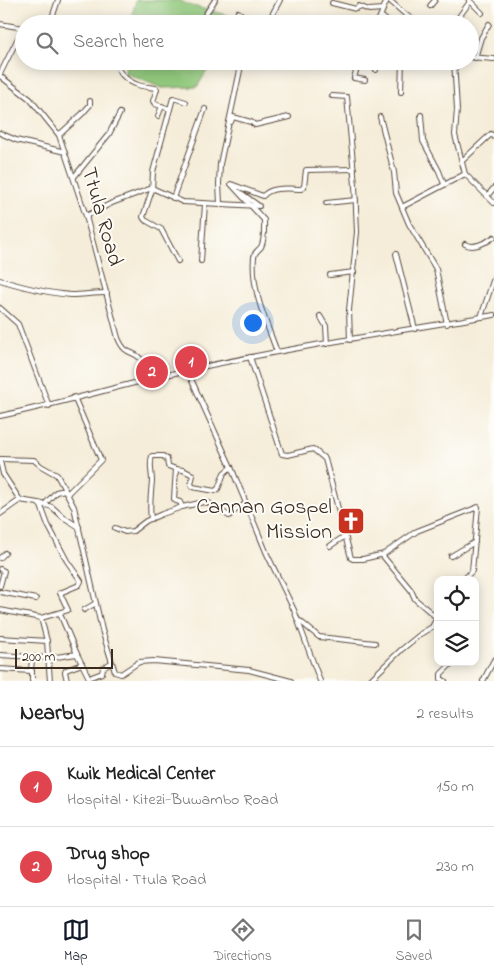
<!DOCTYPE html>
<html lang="en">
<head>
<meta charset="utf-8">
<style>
	:root { --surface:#fff; --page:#f6f6f6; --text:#222; --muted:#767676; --line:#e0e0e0; --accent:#111827 }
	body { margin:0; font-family:"Indie Flower",sans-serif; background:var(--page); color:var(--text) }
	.controls { position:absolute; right:15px; bottom:15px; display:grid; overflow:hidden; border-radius:10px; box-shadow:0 2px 12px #0003 }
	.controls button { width:45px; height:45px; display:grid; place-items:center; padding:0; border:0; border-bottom:1px solid var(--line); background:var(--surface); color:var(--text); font:25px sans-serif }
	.scale { position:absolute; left:15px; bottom:12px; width:98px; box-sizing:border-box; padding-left:5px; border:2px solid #3b2a1e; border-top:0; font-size:14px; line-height:18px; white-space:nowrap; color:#3b2a1e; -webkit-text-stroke:4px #fdfcf7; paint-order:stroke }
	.you { position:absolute; left:252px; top:322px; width:18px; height:18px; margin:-12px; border:4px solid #fff; border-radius:50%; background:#1a73e8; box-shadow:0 0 0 8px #1a73e833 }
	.badge { display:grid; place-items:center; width:32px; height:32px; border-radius:50%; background:var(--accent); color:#fff; font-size:16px; font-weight:700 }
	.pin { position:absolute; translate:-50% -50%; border:2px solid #fff; box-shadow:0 1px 5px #0006 }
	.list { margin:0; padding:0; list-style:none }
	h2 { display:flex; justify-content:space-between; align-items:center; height:65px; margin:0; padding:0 20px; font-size:21px }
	h2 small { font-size:16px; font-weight:400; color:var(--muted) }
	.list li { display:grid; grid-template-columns:32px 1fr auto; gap:15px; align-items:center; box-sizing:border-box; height:80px; padding:0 20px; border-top:1px solid var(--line) }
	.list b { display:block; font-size:19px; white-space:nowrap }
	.list p { margin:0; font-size:16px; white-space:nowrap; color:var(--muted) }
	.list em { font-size:16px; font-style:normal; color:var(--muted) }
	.icon { flex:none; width:28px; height:28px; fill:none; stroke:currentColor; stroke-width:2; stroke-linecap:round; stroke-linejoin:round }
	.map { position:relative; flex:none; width:494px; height:681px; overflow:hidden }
	.search { position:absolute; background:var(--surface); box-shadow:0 2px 12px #0003; left:15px; right:15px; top:15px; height:55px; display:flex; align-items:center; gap:12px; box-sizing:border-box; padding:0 18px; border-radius:28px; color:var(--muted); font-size:19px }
	.sheet { height:225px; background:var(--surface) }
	nav { display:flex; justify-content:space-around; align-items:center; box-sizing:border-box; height:70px; border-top:1px solid var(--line); background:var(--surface); font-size:14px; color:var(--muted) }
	nav a { display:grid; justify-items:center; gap:2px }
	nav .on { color:var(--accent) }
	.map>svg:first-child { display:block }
</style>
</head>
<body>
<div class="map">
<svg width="494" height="681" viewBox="0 0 494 681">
	<rect width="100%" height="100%" fill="#fdfcf7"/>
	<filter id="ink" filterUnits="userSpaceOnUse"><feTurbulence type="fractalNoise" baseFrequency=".02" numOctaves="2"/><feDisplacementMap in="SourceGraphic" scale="10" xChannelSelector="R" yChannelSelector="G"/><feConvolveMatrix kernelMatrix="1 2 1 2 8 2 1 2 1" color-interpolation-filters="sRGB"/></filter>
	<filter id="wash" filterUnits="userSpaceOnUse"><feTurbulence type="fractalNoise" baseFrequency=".0096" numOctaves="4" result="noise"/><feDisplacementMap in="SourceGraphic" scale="20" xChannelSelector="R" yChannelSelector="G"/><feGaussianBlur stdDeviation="1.12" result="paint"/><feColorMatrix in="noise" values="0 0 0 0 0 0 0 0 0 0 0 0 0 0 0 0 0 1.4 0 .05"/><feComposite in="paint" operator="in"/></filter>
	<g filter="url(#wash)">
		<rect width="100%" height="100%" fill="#f5edd9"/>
		<g fill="#90c87b" stroke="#66794c">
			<path d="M 136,0 L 179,0 L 189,5 L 237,18 L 234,24 L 130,24 Z"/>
			<path d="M 126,61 L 213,61 L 197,87 L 162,88 L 125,73 Z"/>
		</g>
	</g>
	<g filter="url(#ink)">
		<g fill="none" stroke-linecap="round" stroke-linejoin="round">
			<g stroke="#57473a" stroke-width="6">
				<g id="minor">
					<path d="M 389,0 L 406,15 L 419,24"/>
					<path d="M 469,0 L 482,13"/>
					<path d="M 332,3 L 356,9 L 359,6 L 369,10 L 383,9"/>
					<path d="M 430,6 L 435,0"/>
					<path d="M 381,16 L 391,24"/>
					<path d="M 458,18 L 469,3 L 469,0"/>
					<path d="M 0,24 L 24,28"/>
					<path d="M 50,24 L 58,0"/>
					<path d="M 199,24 L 215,0"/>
					<path d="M 231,24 L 238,12 L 245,17"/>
					<path d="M 267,24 L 280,0"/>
					<path d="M 377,24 L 387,0"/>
					<path d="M 470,57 L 494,59"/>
					<path d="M 475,58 L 481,38 L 489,24"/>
					<path d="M 117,61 C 115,72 129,82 138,85 C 144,87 150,87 156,88 L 157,89 L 153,101 L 155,104 L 170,109"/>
					<path d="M 359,61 L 354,78 L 365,80"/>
					<path d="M 454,61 L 457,109 L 455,135 L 465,174 L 494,203"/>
					<path d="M 49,65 L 52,61"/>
					<path d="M 376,70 L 378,61"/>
					<path d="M 0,74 L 23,28"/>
					<path d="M 0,76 L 30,99 L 59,135 L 86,216 L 118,338 C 126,357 132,349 141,359 C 145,364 146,373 148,379"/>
					<path d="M 401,92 L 402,61"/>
					<path d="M 332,96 L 347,97 L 355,185 L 357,232 L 349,310 L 350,340"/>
					<path d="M 421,115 L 423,141 L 439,171 L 444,184"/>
					<path d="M 158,116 L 162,106"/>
					<path d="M 380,117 L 394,172 L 396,193 L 409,224 L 436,269 L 447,324"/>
					<path d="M 231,122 L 233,117 L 251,122 L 255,125 L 289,117"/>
					<path d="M 0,133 L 16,140 L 65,152"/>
					<path d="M 59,135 L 82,114 L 90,105 L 90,101"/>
					<path d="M 462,161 L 491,134 L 494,137"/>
					<path d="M 74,177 L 109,134 L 120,113"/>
					<path d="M 487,196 L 494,188"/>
					<path d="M 173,198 L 205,109"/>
					<path d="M 220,203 L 219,184 L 220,164 L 242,61"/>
					<path d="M 326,203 L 356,200"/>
					<path d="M 402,207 L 465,174"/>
					<path d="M 86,216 L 112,203 L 152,188 L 183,202 L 259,206 L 240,192"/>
					<path d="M 465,244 C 473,249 486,243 494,237"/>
					<path d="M 396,254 L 415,329"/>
					<path d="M 178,261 L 161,229 L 145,220 L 143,217 L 152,190 L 153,172 L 173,98 L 186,102"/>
					<path d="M 201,261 L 205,204"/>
					<path d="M 330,275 L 354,272"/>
					<path d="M 0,280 C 23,287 47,293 71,295 C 82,295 95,293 107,293"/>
					<path d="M 0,308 L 18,324 L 49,406"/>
					<path d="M 320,316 L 326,326 L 327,344"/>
					<path d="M 481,317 L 494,278"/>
					<path d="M 277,352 C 266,321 251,290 254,257 C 255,251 258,251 261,247 C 265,240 264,228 264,220 L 231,184 L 263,196 C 271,186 290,189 301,189 L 304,187 L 306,170 L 354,169"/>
					<path d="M 250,357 L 282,454 L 288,455 L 313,449 L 325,459 L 351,558 L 353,559 L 363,559 L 384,554 L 417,531 L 478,507 L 472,571 L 463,580"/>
					<path d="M 187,370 L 231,467 L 267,554 L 294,610 L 320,681"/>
					<path d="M 0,416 C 63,403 125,384 188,370 C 289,348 392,332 494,315"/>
					<path d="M 0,459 L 34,460 L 41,466 L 57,475 L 74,507 L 102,630 L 115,672 L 121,674 L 139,662 L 154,661 L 249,670 L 291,681"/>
					<path d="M 0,461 L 3,474 L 20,500 L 0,514"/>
					<path d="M 176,469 L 183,470 L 193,475 L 191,484 L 193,487 L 215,491 L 218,489 L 224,473 L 231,467"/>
					<path d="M 67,494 L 101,460 L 74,397"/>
					<path d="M 20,500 L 38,503 L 41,506 L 48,525 L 67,561 L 81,581 L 79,585 L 60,593 L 68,610 L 41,618"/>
					<path d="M 39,503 L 52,507 L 63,517 L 79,527"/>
					<path d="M 44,505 L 56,492 L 65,490"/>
					<path d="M 339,515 L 359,514"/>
					<path d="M 151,519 C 149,506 151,493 152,481 C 152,472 149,465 152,456 L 163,456 L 167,459 L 168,466 L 176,469 L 174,499 L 176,501 L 180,502 L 182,507"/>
					<path d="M 115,528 L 125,532 L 133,531 L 146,521 L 162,514 L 182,507 L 204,502 L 209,503 L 229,516 L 238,508 L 246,504"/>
					<path d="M 330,546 L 345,536"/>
					<path d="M 451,556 L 475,542"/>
					<path d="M 0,558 L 5,553"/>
					<path d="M 0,569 L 4,571 L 0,586"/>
					<path d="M 0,592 L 36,599"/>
					<path d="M 0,610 L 41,618 L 47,641 L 50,681"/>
					<path d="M 84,610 L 96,603"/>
					<path d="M 60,614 L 77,654 L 89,678 L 102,673 L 103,668 L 111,663"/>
					<path d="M 300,621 L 319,637 L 375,643"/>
					<path d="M 0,638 L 47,641"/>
					<path d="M 0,655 L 49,658 L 77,654"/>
					<path d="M 0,669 L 31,671 L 32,658"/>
					<path d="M 32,671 L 32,681"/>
					<path d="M 67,681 L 65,672 L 66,670 L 82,664"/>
					<path d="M 369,681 L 401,650 L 422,633 L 432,627 L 437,618 L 415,599 L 411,590 L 382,555"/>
					<path d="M 445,681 L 441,679 L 441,674 L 453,662"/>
					<path d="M 483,681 L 494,660"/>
				</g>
			</g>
			<use href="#minor" stroke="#fff" stroke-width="4"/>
		</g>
	</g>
	<defs>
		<g id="church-square" transform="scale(1.4375)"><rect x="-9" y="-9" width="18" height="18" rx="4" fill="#c8321e" stroke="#fdfcf7"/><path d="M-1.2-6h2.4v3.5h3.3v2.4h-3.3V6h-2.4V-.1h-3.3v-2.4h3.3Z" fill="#fff"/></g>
	</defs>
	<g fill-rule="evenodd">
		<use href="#church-square" x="351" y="521"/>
	</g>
	<g text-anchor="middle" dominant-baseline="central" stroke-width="4" stroke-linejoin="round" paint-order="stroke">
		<g font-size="22" fill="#3b2a1e" stroke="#fdfcf7">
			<text transform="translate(101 217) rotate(74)">Ttula Road</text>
		</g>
		<g font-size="22" fill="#3b2a1e" stroke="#fdfcf7" text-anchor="end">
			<text x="332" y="508">Cannan Gospel<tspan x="332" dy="25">Mission</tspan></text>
		</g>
	</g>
</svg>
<div class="controls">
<button><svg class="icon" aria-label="locate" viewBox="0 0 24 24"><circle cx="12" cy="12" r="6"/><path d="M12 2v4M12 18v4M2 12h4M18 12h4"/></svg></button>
<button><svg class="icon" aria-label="layers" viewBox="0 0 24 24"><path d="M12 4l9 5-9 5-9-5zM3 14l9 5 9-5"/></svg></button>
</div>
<div class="scale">200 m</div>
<div class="you"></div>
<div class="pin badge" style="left:191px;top:362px;background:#e0444e">1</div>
<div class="pin badge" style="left:152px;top:372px;background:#e0444e">2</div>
<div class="search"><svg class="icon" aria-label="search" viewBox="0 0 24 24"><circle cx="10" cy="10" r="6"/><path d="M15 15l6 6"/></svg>Search here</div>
</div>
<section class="sheet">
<h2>Nearby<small>2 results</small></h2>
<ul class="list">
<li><span class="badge" style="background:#e0444e">1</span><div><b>Kwik Medical Center</b><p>Hospital · Kitezi-Buwambo Road</p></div><em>150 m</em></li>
<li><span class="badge" style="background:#e0444e">2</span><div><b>Drug shop</b><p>Hospital · Ttula Road</p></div><em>230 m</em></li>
</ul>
</section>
<nav>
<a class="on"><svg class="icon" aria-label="map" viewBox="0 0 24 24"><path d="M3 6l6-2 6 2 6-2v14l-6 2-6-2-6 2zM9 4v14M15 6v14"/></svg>Map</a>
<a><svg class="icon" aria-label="directions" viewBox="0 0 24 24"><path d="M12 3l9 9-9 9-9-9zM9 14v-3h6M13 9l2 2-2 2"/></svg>Directions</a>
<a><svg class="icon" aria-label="saved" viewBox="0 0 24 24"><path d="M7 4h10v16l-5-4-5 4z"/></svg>Saved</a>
</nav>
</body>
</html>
